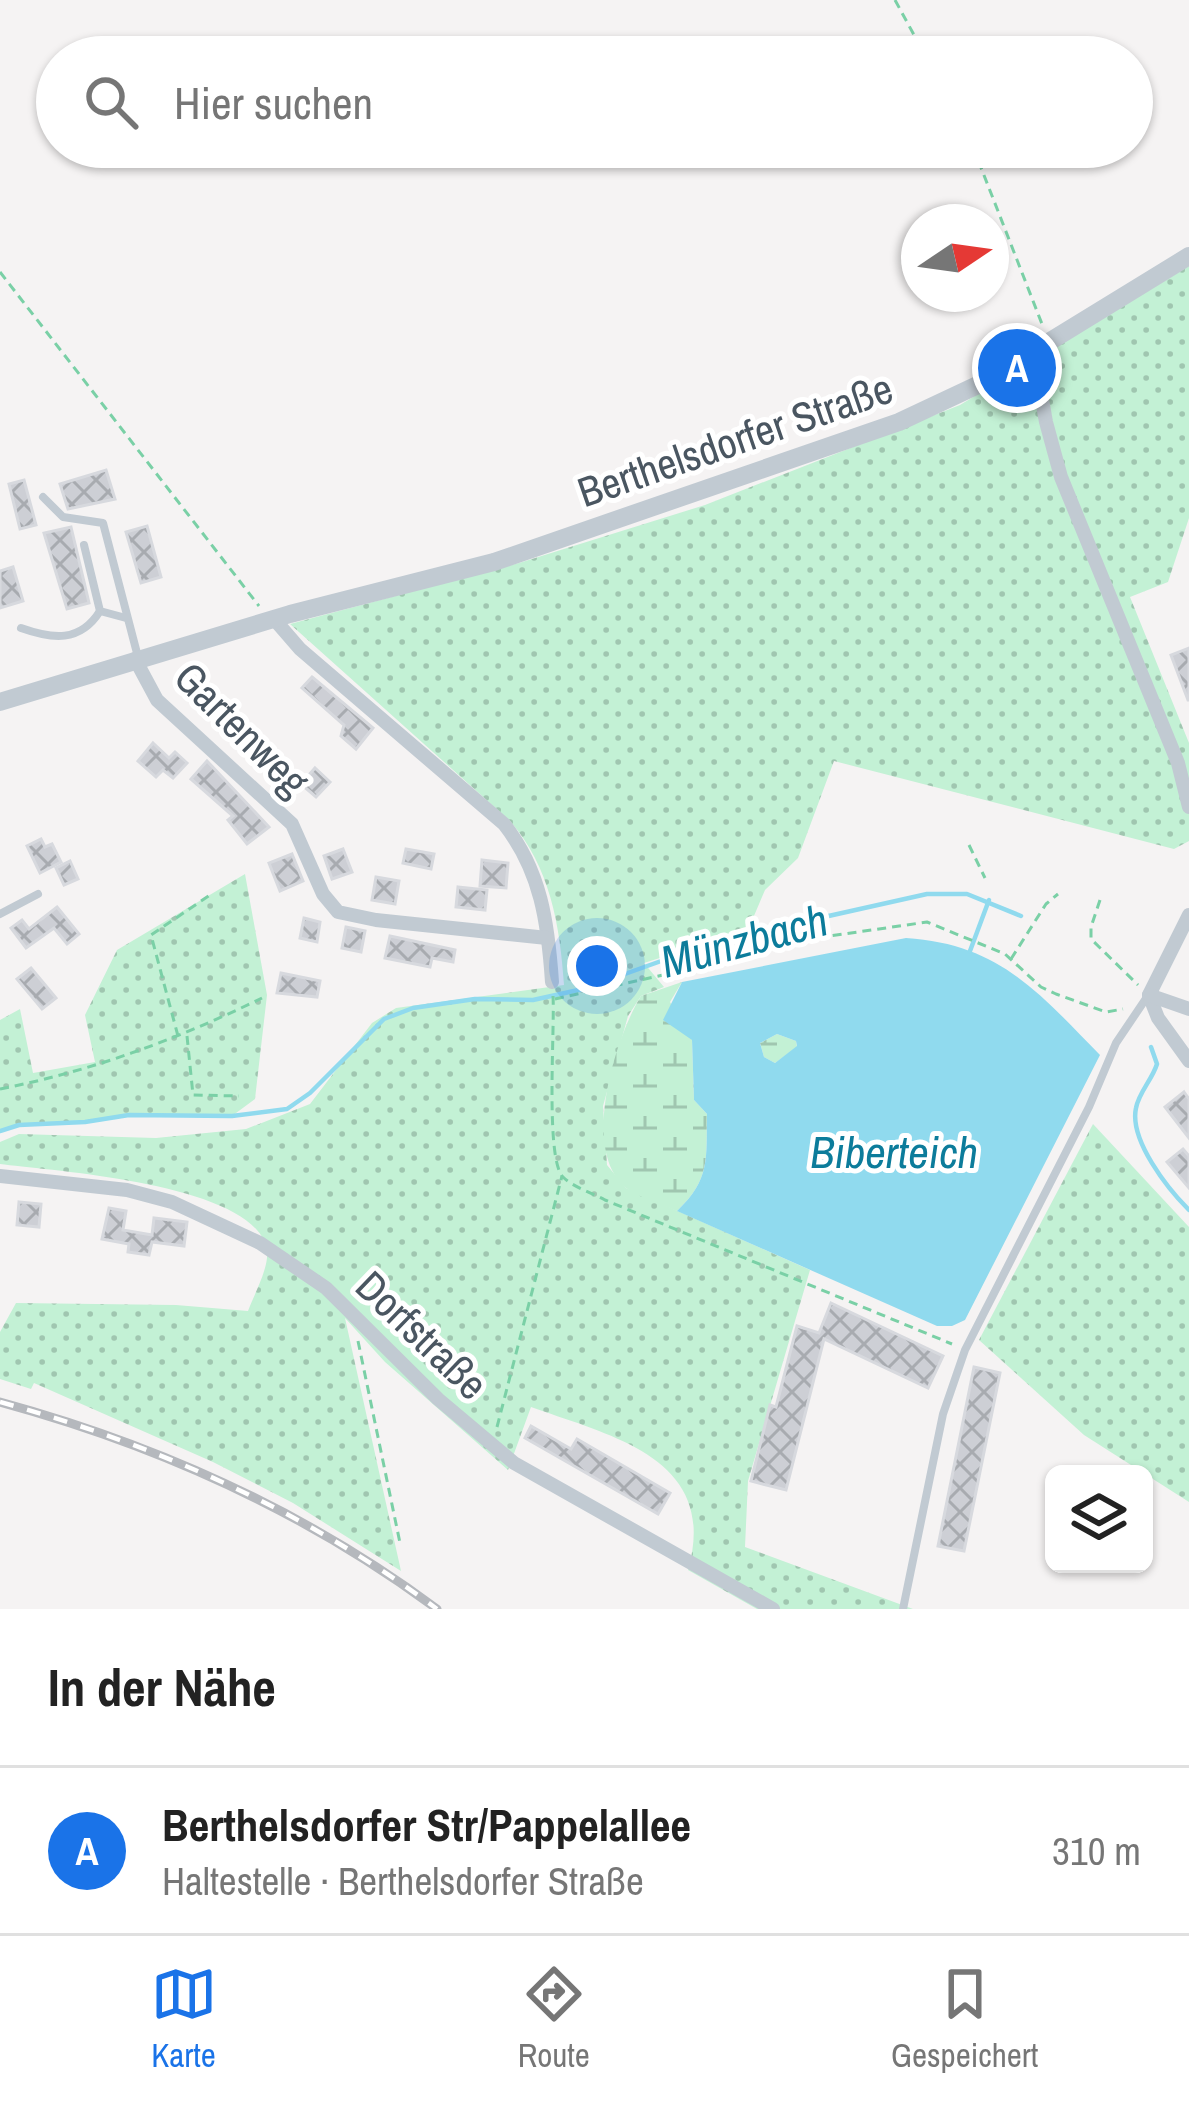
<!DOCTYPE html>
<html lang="de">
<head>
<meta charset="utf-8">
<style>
	:root { --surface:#fff; --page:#f2f2f2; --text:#222; --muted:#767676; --line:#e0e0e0; --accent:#1a73e8 }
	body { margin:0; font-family:"Archivo Narrow",sans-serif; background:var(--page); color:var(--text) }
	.controls { position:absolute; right:36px; bottom:36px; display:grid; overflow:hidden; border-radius:18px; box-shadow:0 3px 9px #0004 }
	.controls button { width:108px; height:108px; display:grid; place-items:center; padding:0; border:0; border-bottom:3px solid var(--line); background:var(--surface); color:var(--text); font:60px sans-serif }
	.compass { position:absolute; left:901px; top:204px; width:108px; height:108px; border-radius:50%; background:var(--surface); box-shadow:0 3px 9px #0004; rotate:77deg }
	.you { position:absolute; left:597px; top:966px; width:42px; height:42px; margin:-30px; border:9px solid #fff; border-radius:50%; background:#1a73e8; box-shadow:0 0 0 18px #1a73e833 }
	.badge { display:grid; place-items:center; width:78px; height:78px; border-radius:50%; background:var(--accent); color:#fff; font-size:39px; font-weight:700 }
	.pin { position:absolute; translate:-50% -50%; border:6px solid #fff; box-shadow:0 3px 12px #0006 }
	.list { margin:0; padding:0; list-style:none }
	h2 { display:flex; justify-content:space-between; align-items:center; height:156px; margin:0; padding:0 48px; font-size:51px }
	h2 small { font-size:39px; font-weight:400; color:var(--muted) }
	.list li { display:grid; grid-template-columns:78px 1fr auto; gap:36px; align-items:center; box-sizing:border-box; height:168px; padding:0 48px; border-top:3px solid var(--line) }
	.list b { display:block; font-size:45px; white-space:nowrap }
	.list p { margin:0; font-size:39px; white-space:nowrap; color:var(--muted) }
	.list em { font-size:39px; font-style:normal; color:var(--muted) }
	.icon { flex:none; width:66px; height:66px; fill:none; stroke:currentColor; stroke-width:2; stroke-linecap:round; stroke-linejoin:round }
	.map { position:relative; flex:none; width:1189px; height:1609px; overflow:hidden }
	.search { position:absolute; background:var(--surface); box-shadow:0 3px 9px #0004; left:36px; right:36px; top:36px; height:132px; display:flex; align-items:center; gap:30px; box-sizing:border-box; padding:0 42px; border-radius:66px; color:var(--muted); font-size:45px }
	.sheet { height:324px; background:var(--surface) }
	nav { display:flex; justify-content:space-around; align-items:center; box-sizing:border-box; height:168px; border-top:3px solid var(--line); background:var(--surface); font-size:33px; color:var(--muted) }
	nav a { display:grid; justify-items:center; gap:6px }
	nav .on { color:var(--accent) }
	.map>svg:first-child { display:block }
</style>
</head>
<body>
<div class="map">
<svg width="1189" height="1609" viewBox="0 0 1189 1609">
	<defs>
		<pattern id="green-dots" width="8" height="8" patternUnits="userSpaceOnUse" patternTransform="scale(3)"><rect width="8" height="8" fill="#c3f1d5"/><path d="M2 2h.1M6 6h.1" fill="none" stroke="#a0c6b0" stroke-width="1.8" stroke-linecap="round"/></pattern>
		<pattern id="wetland-marsh" width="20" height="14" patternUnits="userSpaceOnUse" patternTransform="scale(3)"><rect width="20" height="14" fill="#c3f1d5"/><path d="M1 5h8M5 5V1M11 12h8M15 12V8" fill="none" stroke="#a0c6b0"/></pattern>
		<pattern id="building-cross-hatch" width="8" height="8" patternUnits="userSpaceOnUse" patternTransform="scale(3)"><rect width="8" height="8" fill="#cdcfd5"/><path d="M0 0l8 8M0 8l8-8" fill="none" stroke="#a8abb0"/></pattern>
	</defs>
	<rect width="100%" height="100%" fill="#f5f3f3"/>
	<g fill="url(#green-dots)">
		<path d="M 1189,266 L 1189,518 L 1168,582 L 1130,597 L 1189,743 L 1189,841 L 1174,849 L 834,761 L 798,858 L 765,890 L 748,930 L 644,963 L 664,987 L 641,996 L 628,1016 L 603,1106 L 607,1165 L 626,1188 L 810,1270 L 748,1481 L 745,1547 L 913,1609 L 757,1609 L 688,1570 C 720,1458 611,1436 531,1407 L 508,1470 L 385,1362 L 345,1318 L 401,1571 L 293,1503 L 213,1462 L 34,1383 L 31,1389 L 0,1379 L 0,1332 L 16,1303 L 176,1305 L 248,1311 C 254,1295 265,1275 267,1258 C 273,1184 52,1171 0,1164 L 0,1142 L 19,1134 L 156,1138 L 246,1129 L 310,1104 L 372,1023 L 396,1008 L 564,985 C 560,925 550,867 510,821 L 290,624 L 519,563 L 705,505 L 960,405 Z"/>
		<path d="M 245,874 L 267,995 L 255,1099 L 232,1116 L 129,1115 L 85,1122 L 19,1125 L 0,1131 L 0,1020 L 20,1009 L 33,1073 L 95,1062 L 85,1015 L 117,950 Z"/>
		<path d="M 1093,1124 L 1189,1227 L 1189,1502 L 1084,1435 L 979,1340 Z"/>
	</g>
	<g fill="url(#wetland-marsh)">
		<path d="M 682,982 L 670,1002 L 692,1040 L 694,1100 L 707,1114 C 706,1158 711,1179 677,1211 C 661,1204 639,1198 626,1188 C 580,1151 615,1038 641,996 Z"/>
		<path d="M 777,1034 L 796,1041 L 797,1047 L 775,1063 L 764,1057 L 760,1043 Z"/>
	</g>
	<path fill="#90daee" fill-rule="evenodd" d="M 906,938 C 1000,944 1039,993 1100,1055 L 965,1320 L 952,1326 L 937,1326 L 677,1211 C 711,1179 706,1158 707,1114 L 694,1100 L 692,1040 L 663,1020 L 682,982 ZM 777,1034 L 796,1041 L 797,1046 L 775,1063 L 764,1057 L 760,1043 Z"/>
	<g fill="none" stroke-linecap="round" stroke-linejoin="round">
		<g stroke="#90daee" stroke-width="4.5">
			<path d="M 970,951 L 989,900"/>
			<path d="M 1151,1047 L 1157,1064 C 1152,1080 1139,1092 1136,1108 C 1129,1140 1168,1189 1189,1210"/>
			<path d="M 0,1131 L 19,1125 L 85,1122 L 129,1115 L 232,1116 L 287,1109 L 310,1093 L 384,1019 L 413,1008 L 475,999 L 533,1000 L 583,989 L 717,941 L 927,894 L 967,894 L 1021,916"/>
		</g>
	</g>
	<g fill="url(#building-cross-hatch)" stroke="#d7d9de" stroke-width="3">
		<path d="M 106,470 L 115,499 L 68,509 L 60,484 Z"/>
		<path d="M 24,480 L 36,525 L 20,529 L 9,484 Z"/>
		<path d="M 147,526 L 161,577 L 141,583 L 126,532 Z"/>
		<path d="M 71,527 L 89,603 L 67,609 L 44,533 Z"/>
		<path d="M 13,567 L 23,601 L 0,608 L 0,571 Z"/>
		<path d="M 1189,648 L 1189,700 L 1188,700 L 1171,655 Z"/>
		<path d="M 312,677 L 373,728 L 356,749 L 341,736 L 344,725 L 302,688 Z"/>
		<path d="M 153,743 L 169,758 L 175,752 L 187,763 L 173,778 L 163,770 L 156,777 L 138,761 Z"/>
		<path d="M 207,761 L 269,827 L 247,844 L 228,820 L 233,816 L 191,779 Z"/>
		<path d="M 315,768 L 330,782 L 316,797 L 301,784 Z"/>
		<path d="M 41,839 L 45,847 L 52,844 L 61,862 L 40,873 L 27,846 Z"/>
		<path d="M 343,849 L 352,872 L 332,879 L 324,856 Z"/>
		<path d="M 406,849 L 434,854 L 431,869 L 403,863 Z"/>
		<path d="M 292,854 L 303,881 L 280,891 L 269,863 Z"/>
		<path d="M 482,860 L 508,863 L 506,888 L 480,886 Z"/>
		<path d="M 70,861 L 78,879 L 64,885 L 56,868 Z"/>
		<path d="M 376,877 L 399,881 L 395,904 L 372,900 Z"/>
		<path d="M 458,887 L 487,890 L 485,910 L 456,907 Z"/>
		<path d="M 57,907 L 79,934 L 67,944 L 54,928 L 26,948 L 11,928 L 22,920 L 29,929 Z"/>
		<path d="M 304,918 L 320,922 L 317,942 L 300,938 Z"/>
		<path d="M 346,927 L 365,931 L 361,952 L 342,948 Z"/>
		<path d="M 390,936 L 455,950 L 453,962 L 432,958 L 430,967 L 385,958 Z"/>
		<path d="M 31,968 L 56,998 L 42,1009 L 17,979 Z"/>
		<path d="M 281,973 L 320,981 L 317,997 L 277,993 Z"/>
		<path d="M 1184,1092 L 1189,1099 L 1189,1138 L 1165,1107 Z"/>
		<path d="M 1183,1149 L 1189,1156 L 1189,1188 L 1167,1162 Z"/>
		<path d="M 19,1202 L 41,1204 L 39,1227 L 17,1225 Z"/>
		<path d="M 109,1208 L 126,1211 L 123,1230 L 152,1235 L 154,1218 L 187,1222 L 184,1246 L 152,1242 L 149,1255 L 128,1252 L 129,1244 L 102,1239 Z"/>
		<path d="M 831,1303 L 943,1356 L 928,1388 L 824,1339 L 786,1490 L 751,1481 L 770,1405 L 776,1407 L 797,1326 L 819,1333 Z"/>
		<path d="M 974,1367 L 1000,1373 L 964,1551 L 938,1546 Z"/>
		<path d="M 531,1426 L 571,1449 L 577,1439 L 670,1493 L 658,1514 L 525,1438 Z"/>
	</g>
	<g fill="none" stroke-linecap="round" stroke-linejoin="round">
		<g stroke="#7ad0a6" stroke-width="3" stroke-dasharray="9 6" stroke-linecap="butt">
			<path d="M 895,0 L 926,57"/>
			<path d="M 973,147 L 1042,324"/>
			<path d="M 0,272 L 259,606"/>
			<path d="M 969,845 L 985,878"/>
			<path d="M 1100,900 L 1091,927 L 1091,939 L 1138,985"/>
			<path d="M 1011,959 L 1046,904 L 1058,894"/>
			<path d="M 553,996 C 555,1029 545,1159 563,1177 C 573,1187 592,1193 605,1200 L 952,1344"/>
			<path d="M 555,999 L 762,953 L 809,939 L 927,922 L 1005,954 L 1041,987 L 1056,994 L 1106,1012 L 1123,1009"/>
			<path d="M 178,1036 L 151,935 L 210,895"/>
			<path d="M 187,1036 L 193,1095 L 239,1096"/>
			<path d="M 0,1089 C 92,1071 178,1039 262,998"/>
			<path d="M 358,1341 L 400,1543"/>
			<path d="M 497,1427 L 562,1176"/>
		</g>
		<g stroke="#c1cad2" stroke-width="8">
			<path d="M 43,497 L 63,517 L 103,523 L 138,657"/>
			<path d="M 84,545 L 100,611 L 126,618"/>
			<path d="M 21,628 C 52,639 80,643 100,611"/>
			<path d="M 0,914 L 38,894"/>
			<path d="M 903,1609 L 943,1414 L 965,1350 L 1089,1107 L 1116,1043 L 1147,997"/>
		</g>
		<g stroke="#c1cad2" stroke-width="14">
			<path d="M 1033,349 L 1046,422 L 1061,477 L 1178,763 L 1189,807"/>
			<path d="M 274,619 L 300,649 L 504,824 C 541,871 548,923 552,982"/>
			<path d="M 135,659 L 157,700 L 292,824 L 323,894 L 338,912 L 376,920 L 547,938"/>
			<path d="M 1189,915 L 1149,995 L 1158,1018 L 1189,1061"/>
			<path d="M 1149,995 L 1189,1009"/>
			<path d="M 0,1176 L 127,1190 L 172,1202 L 260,1243 L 326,1288 L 438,1399 L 514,1463 L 773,1609"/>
		</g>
		<path stroke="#c1cad2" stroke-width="18" d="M 0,702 L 290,614 L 494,562 L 899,422 L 982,383 L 1189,256"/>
		<g stroke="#b5b8bd" stroke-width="9">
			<path id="rail" d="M 0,1402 C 158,1445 305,1511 437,1609"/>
		</g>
		<use href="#rail" stroke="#fff" stroke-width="4.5" stroke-dasharray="14" stroke-linecap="butt"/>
	</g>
	<g text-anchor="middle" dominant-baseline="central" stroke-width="10" stroke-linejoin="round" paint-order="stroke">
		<g font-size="42" fill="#4a5661" stroke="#fff">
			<text transform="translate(735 440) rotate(-19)">Berthelsdorfer Straße</text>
			<text transform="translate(242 729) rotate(45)">Gartenweg</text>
			<text transform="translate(422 1335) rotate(44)">Dorfstraße</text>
		</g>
		<g font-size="45" font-style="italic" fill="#0c7c9b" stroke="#fff">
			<text transform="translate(744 940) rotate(-15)">Münzbach</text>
			<text x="894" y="1151">Biberteich</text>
		</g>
	</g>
</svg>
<div class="controls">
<button><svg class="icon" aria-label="layers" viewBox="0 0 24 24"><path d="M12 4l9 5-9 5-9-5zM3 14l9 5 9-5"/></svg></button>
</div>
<svg class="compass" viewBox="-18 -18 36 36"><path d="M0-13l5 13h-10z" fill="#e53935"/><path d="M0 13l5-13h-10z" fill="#767676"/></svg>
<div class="you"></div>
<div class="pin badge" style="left:1017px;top:368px">A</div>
<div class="search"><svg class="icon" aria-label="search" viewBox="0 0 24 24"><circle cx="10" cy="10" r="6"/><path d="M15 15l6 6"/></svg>Hier suchen</div>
</div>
<section class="sheet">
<h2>In der Nähe<small></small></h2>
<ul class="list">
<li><span class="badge">A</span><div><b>Berthelsdorfer Str/Pappelallee</b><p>Haltestelle · Berthelsdorfer Straße</p></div><em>310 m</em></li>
</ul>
</section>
<nav>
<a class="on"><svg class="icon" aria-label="map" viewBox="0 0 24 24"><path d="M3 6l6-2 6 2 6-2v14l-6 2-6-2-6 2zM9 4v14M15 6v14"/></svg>Karte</a>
<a><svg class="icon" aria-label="directions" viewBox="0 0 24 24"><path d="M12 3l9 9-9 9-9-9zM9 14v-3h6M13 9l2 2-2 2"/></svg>Route</a>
<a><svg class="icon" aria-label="saved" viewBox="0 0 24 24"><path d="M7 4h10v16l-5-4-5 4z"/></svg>Gespeichert</a>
</nav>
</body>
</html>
